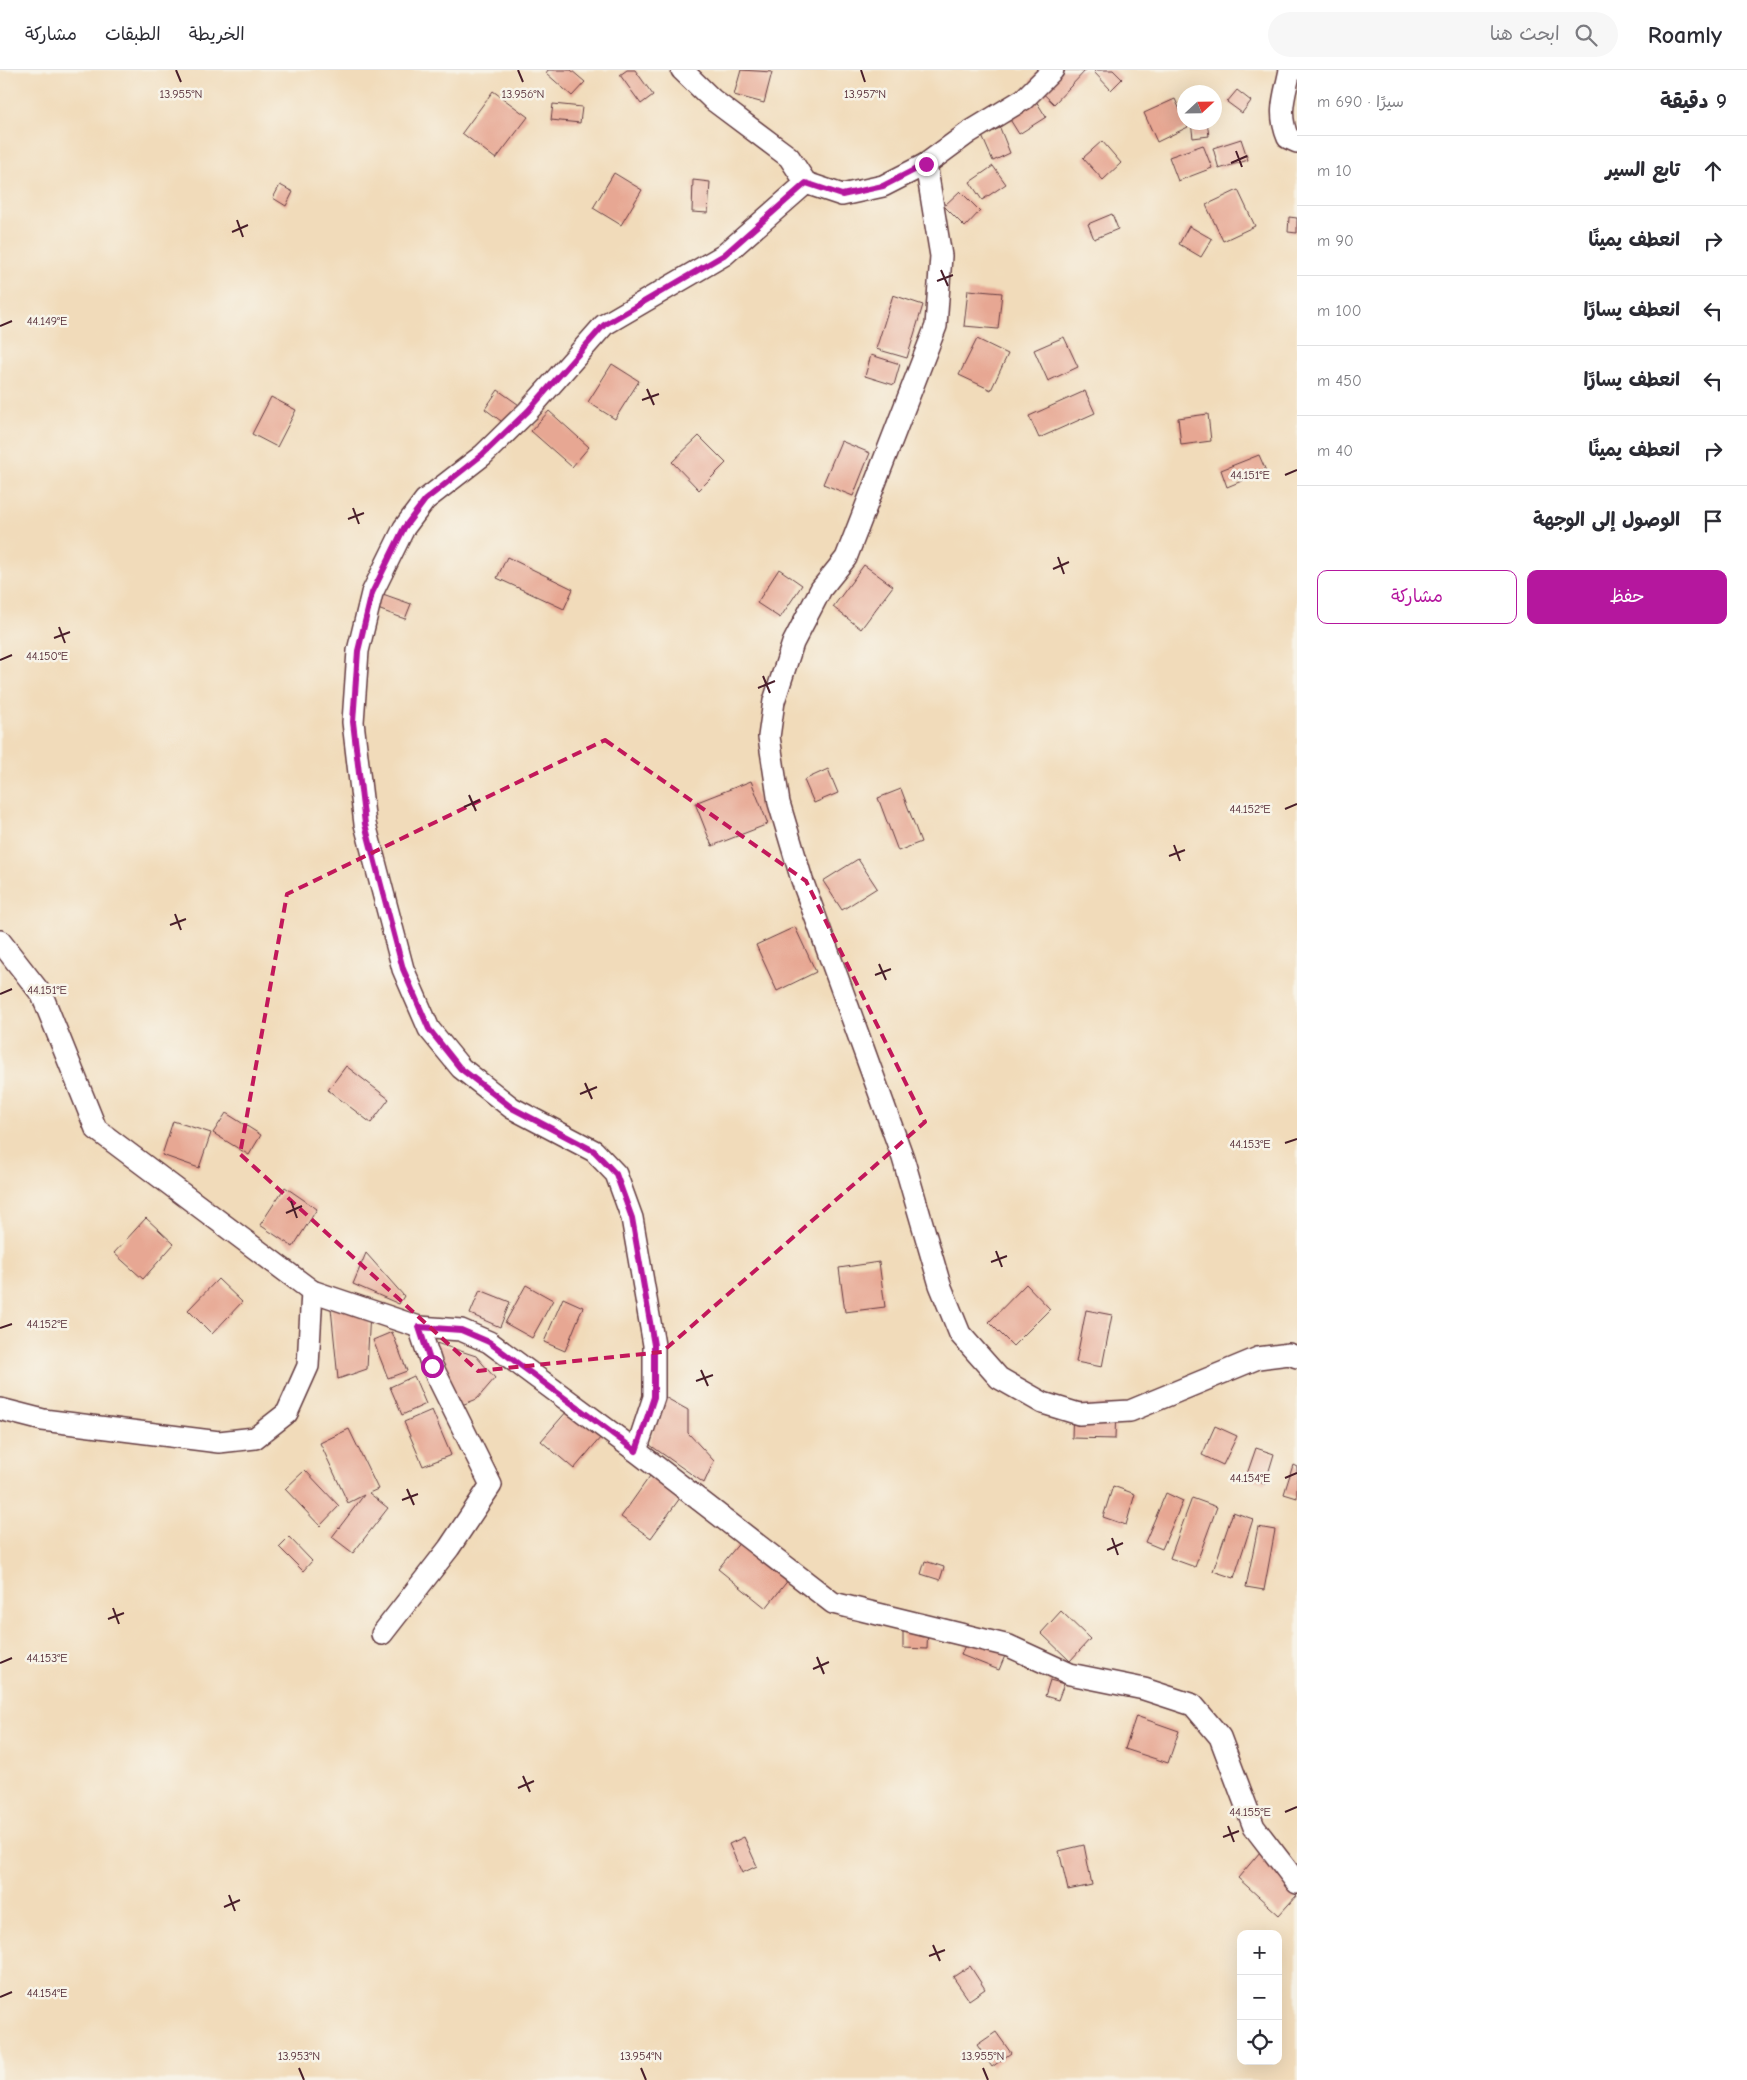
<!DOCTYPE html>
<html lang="ar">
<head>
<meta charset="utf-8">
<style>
	:root { --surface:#fff; --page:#f7f7f7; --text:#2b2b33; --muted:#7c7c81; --line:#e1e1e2; --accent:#b5179e }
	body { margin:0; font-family:"Comic Neue","Playpen Sans Arabic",sans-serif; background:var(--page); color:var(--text); direction:rtl }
	.controls { position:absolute; right:15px; bottom:15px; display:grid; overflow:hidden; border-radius:10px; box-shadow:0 5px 20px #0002 }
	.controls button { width:45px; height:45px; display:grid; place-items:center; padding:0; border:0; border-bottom:1px solid var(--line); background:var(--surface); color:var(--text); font:25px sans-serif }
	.compass { position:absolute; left:1177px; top:15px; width:45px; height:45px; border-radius:50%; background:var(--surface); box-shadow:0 5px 20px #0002; rotate:68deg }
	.stop { position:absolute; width:15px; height:15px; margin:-11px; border:4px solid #b5179e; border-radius:50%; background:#fff }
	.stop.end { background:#b5179e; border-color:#fff; box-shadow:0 1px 5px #0008 }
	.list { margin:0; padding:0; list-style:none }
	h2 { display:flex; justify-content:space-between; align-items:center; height:65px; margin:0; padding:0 20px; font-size:21px }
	h2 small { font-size:16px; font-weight:400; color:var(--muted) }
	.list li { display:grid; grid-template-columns:32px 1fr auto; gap:15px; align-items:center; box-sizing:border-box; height:70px; padding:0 20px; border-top:1px solid var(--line) }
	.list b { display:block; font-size:19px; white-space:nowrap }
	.list em { font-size:16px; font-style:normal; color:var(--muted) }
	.actions { display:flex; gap:10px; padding:15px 20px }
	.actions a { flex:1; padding:11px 0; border:1px solid var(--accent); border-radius:10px; text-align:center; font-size:18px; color:var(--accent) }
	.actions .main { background:var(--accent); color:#fff }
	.icon { flex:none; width:28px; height:28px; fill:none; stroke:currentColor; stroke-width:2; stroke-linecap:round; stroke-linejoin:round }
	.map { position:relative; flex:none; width:1297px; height:2010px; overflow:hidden; direction:ltr }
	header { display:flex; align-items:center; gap:30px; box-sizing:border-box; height:70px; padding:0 25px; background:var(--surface); border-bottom:1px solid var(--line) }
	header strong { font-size:24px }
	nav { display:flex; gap:28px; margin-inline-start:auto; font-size:18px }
	.search { width:350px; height:45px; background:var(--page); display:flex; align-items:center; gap:12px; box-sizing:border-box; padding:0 18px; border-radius:28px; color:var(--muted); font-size:19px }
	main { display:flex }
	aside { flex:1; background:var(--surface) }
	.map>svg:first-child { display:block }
</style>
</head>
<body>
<header>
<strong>Roamly</strong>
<div class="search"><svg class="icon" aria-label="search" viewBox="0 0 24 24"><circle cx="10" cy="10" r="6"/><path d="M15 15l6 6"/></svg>ابحث هنا</div>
<nav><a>الخريطة</a><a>الطبقات</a><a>مشاركة</a></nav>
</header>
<main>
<aside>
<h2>9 دقيقة<small>سيرًا · 690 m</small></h2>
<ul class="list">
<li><svg class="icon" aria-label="ahead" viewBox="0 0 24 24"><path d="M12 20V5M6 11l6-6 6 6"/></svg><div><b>تابع السير</b></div><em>10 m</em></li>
<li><svg class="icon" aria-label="right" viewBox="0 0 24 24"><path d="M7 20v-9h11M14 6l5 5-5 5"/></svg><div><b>انعطف يمينًا</b></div><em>90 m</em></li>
<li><svg class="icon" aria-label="left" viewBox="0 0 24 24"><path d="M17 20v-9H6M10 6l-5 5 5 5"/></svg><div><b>انعطف يسارًا</b></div><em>100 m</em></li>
<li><svg class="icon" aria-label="left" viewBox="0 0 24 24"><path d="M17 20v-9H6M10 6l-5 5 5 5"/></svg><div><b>انعطف يسارًا</b></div><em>450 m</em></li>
<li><svg class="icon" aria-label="right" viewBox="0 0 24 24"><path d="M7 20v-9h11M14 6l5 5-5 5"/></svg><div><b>انعطف يمينًا</b></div><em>40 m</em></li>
<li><svg class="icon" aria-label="arrive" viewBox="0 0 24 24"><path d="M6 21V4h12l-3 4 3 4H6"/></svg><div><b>الوصول إلى الوجهة</b></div></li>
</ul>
<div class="actions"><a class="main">حفظ</a><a>مشاركة</a></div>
</aside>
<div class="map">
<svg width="1297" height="2010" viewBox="0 0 1297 2010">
	<rect width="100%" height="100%" fill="#f7f3e8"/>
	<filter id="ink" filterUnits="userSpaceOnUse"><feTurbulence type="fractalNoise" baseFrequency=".02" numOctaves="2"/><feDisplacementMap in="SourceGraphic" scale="10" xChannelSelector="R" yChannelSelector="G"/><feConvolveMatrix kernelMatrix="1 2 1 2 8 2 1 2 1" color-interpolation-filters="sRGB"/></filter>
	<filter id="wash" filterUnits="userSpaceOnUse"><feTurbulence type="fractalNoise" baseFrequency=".0096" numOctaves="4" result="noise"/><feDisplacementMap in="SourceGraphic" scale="20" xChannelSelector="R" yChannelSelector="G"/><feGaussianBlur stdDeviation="1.12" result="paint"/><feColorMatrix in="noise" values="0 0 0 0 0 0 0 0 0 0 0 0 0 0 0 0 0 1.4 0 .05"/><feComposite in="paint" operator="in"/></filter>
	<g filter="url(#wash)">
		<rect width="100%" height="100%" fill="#f1dbba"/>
		<g id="blocks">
			<g fill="#e7a793">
				<path d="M 548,0 L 571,0 L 585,12 L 572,26 L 546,3 Z"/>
				<path d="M 627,0 L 635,0 L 653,25 L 641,34 L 620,5 Z"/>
				<path d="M 741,0 L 772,2 L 764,33 L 734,25 Z"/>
				<path d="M 1040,0 L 1086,0 L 1054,34 L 1030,11 Z"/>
				<path d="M 1096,0 L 1113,0 L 1122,9 L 1111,20 L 1094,2 Z"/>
				<path d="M 1237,20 L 1251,31 L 1242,43 L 1227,32 Z"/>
				<path d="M 493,21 L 528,47 L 496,89 L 462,63 Z"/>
				<path d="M 1175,29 L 1188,57 L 1157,72 L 1144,43 Z"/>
				<path d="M 1036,31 L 1046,47 L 1019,64 L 1009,48 Z"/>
				<path d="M 553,34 L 582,37 L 580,53 L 551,50 Z"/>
				<path d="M 1191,52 L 1207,52 L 1209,66 L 1193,68 Z"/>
				<path d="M 1000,58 L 1010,83 L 993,91 L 982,66 Z"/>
				<path d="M 1241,69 L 1248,90 L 1219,99 L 1213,78 Z"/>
				<path d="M 1102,71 L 1121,93 L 1103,110 L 1083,88 Z"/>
				<path d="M 1203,75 L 1212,98 L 1178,111 L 1169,87 Z"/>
				<path d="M 993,96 L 1006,114 L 982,130 L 970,112 Z"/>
				<path d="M 614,103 L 642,120 L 621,155 L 593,138 Z"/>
				<path d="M 693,110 L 710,112 L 708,143 L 692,142 Z"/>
				<path d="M 280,115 L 293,122 L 286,136 L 273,128 Z"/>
				<path d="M 1238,120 L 1255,156 L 1223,171 L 1206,135 Z"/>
				<path d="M 960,121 L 980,141 L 965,157 L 944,136 Z"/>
				<path d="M 1112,144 L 1118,159 L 1094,169 L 1088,154 Z"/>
				<path d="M 1289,147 L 1297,148 L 1297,163 L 1288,162 Z"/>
				<path d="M 1189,156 L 1212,169 L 1201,187 L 1179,174 Z"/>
				<path d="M 968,220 L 1002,223 L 998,259 L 964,256 Z"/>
				<path d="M 893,225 L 923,235 L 907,288 L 876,279 Z"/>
				<path d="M 1064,267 L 1078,297 L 1048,311 L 1034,280 Z"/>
				<path d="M 977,269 L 1008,284 L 991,320 L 959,305 Z"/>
				<path d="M 871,285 L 900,294 L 894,315 L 865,306 Z"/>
				<path d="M 612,294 L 639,311 L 615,349 L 588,332 Z"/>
				<path d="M 498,320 L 522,337 L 509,357 L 485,339 Z"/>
				<path d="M 1085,321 L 1095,343 L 1039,368 L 1029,346 Z"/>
				<path d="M 271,327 L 296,340 L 277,377 L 252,364 Z"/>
				<path d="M 549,341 L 589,377 L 572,397 L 531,361 Z"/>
				<path d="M 1208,344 L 1211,371 L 1181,375 L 1178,348 Z"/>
				<path d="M 699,366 L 726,393 L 699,420 L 672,392 Z"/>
				<path d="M 841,371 L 870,383 L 853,426 L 823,414 Z"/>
				<path d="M 1259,385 L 1266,401 L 1227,417 L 1221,400 Z"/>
				<path d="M 507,487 L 573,519 L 564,539 L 497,508 Z"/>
				<path d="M 864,495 L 893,516 L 861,559 L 833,537 Z"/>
				<path d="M 779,499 L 802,515 L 780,548 L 757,533 Z"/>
				<path d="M 380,523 L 411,534 L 405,549 L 375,538 Z"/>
				<path d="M 828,699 L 838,723 L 814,733 L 804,710 Z"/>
				<path d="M 751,711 L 768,754 L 712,776 L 695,733 Z"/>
				<path d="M 901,719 L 921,772 L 898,781 L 878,728 Z"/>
				<path d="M 858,789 L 877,818 L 842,840 L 823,811 Z"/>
				<path d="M 795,857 L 816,902 L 777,921 L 756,875 Z"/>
				<path d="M 346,996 L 389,1029 L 371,1053 L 328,1020 Z"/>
				<path d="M 226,1043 L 261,1065 L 249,1085 L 213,1063 Z"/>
				<path d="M 173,1051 L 211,1063 L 199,1098 L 162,1085 Z"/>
				<path d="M 285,1117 L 317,1139 L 293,1177 L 260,1155 Z"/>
				<path d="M 146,1148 L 174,1174 L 143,1209 L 114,1183 Z"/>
				<path d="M 366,1183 L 404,1226 L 399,1234 L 353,1214 Z"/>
				<path d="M 879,1192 L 885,1237 L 845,1242 L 839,1198 Z"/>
				<path d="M 218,1209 L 242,1232 L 212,1264 L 188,1240 Z"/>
				<path d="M 1026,1214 L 1050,1239 L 1013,1276 L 989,1252 Z"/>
				<path d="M 526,1215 L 553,1230 L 532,1268 L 505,1253 Z"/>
				<path d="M 480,1220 L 510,1232 L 500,1257 L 470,1244 Z"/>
				<path d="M 563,1228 L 583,1237 L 565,1281 L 544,1272 Z"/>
				<path d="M 331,1238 L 370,1241 L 367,1299 L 338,1309 Z"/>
				<path d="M 1086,1240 L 1112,1245 L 1102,1297 L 1076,1292 Z"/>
				<path d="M 392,1262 L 407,1301 L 388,1308 L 373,1270 Z"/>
				<path d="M 424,1269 L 476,1286 L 495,1308 L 477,1329 L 454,1338 Z"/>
				<path d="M 414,1306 L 426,1334 L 402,1345 L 390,1317 Z"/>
				<path d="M 661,1325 L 688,1340 L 688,1363 L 714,1391 L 704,1413 L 650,1375 Z"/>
				<path d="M 574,1333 L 606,1361 L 574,1399 L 541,1371 Z"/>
				<path d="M 1073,1334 L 1116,1335 L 1115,1369 L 1072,1368 Z"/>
				<path d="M 432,1340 L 451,1385 L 423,1396 L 404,1352 Z"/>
				<path d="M 1215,1356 L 1237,1366 L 1223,1395 L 1202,1385 Z"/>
				<path d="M 349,1359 L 378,1419 L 369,1423 L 388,1438 L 353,1483 L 332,1467 L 364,1425 L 348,1433 L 320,1373 Z"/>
				<path d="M 1256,1378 L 1274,1384 L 1265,1414 L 1246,1407 Z"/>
				<path d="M 1293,1395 L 1297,1397 L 1297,1428 L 1284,1424 Z"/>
				<path d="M 305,1400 L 339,1436 L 320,1456 L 285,1419 Z"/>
				<path d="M 650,1406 L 680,1428 L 651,1468 L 621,1447 Z"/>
				<path d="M 1113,1416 L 1135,1424 L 1126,1455 L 1103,1447 Z"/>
				<path d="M 1166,1423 L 1183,1431 L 1162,1479 L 1145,1472 Z"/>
				<path d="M 1192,1428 L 1217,1437 L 1195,1497 L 1170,1488 Z"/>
				<path d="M 1233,1442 L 1253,1449 L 1234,1508 L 1213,1501 Z"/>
				<path d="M 1258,1457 L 1275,1460 L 1264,1520 L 1246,1517 Z"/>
				<path d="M 289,1467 L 312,1491 L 303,1501 L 279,1477 Z"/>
				<path d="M 741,1471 L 789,1509 L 766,1538 L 718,1499 Z"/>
				<path d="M 925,1491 L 944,1497 L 940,1510 L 921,1504 Z"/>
				<path d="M 1061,1541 L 1090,1569 L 1070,1591 L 1041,1563 Z"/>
				<path d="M 903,1554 L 928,1554 L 927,1579 L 903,1578 Z"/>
				<path d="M 971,1560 L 1009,1576 L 999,1600 L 961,1585 Z"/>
				<path d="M 1050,1610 L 1064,1614 L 1058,1630 L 1045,1626 Z"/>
				<path d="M 1136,1646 L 1179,1661 L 1168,1693 L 1125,1679 Z"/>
				<path d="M 744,1767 L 757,1796 L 742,1803 L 729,1774 Z"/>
				<path d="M 1084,1775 L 1092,1815 L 1068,1820 L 1059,1781 Z"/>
				<path d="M 1266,1775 L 1297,1802 L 1297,1825 L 1279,1845 L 1238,1808 Z"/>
				<path d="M 970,1896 L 985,1919 L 969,1930 L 953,1907 Z"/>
				<path d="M 996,1962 L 1011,1983 L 992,1997 L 977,1975 Z"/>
			</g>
		</g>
	</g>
	<g filter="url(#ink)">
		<use href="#blocks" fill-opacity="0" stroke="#633b40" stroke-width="1"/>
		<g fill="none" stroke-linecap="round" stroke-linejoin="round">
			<g stroke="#633b40" stroke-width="24">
				<g id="minor">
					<path d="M 1290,0 C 1285,26 1277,42 1288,68 L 1297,72"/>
					<path d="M 926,94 L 941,186 L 936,256 L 846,488 L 821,519 L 793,573 L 774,631 L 769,667 L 779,733 L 802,810 L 903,1088 L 940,1215 L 960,1264 L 999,1308 L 1043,1333 L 1079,1344 L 1130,1341 L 1258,1288 L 1289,1284 L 1297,1287"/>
					<path d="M 806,113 L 842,125 L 883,116 L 926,94 L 968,63 L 1024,29 L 1053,0"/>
					<path d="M 0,871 L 42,925 L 96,1059 L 312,1221 L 419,1257 L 461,1260 L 489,1272 L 636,1381 L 833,1533 L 1009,1576 L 1070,1604 L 1144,1619 L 1193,1635 L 1220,1667 L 1254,1757 L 1297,1813"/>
					<path d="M 0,1339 L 43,1350 L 219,1372 L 255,1368 L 287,1343 L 308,1296 L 312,1221"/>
					<path d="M 636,1381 L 654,1327 L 654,1275 L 632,1148 L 616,1104 L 594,1081 L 512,1038 L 461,998 L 429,959 L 403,899 L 365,754 L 353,652 L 358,581 L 372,523 L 404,458 L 425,430 L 483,385 L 528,341 L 604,255 L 724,185 L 806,113 L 789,87 L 713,30 L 682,0"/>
					<path d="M 382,1564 L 449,1478 L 491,1415 L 432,1296 L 419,1257"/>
				</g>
			</g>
			<use href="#minor" stroke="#fff" stroke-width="21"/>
		</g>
	</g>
	<g fill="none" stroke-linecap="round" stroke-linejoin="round" filter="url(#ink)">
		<path stroke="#b5179e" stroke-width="6" d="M 432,1296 L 419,1257 L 461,1260 L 489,1272 L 636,1381 L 654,1327 L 654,1275 L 632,1148 L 616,1104 L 594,1081 L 512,1038 L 460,998 L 429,959 L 403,899 L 365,754 L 353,652 L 358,581 L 372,523 L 404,458 L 425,430 L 483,384 L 528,341 L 604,255 L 724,185 L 806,113 L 842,125 L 883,116 L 926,94"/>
	</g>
	<path fill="none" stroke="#c2185b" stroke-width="4" stroke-dasharray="10 6" stroke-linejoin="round" d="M 605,670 L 806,811 L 925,1052 L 662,1282 L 478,1301 L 240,1084 L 287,824 Z"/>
	<path fill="none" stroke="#4a1f2b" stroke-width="2" d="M 176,0 L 181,12M 518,0 L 523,12M 861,0 L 865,12M 1236,81 L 1242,97M 1231,93 L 1247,86M 237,150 L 243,167M 232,162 L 248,155M 941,200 L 948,216M 937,211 L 953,205M 0,256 L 12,251M 647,319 L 654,335M 642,330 L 659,324M 1285,405 L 1297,400M 353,438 L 359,454M 348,449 L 364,443M 1058,487 L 1064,504M 1053,499 L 1069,492M 59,557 L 65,573M 54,568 L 70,562M 0,590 L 12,585M 763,606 L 770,623M 758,618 L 775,611M 469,725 L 476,741M 464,737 L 480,730M 1285,739 L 1297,734M 1174,775 L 1180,791M 1169,786 L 1185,780M 175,844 L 181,860M 170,855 L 186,849M 879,894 L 886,910M 875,905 L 891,899M 0,924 L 12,919M 585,1013 L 592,1029M 580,1024 L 597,1017M 1285,1073 L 1297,1069M 291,1131 L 297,1148M 286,1143 L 302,1136M 996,1181 L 1002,1197M 991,1192 L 1007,1186M 0,1258 L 12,1254M 701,1300 L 708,1316M 696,1311 L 713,1305M 1285,1408 L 1297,1403M 407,1419 L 414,1435M 402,1430 L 418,1424M 1112,1468 L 1118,1485M 1107,1480 L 1123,1473M 113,1538 L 119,1554M 108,1549 L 124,1543M 817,1587 L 824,1604M 0,1593 L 12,1588M 813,1599 L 829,1592M 523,1706 L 530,1722M 518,1718 L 534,1711M 1285,1742 L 1297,1737M 1228,1756 L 1234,1772M 1223,1767 L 1239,1761M 229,1825 L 235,1841M 224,1837 L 240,1830M 933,1875 L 940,1891M 929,1886 L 945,1880M 0,1927 L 12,1922M 299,1998 L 304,2010M 641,1998 L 646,2010M 983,1998 L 988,2010"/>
	<g font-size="12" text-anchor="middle" fill="#4a1f2b" stroke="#f7f3e8" stroke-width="5" stroke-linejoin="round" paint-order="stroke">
		<text x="865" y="28">13.957°N</text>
		<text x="181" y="28">13.955°N</text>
		<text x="523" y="28">13.956°N</text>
		<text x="47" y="255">44.149°E</text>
		<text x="1250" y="409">44.151°E</text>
		<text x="47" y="590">44.150°E</text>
		<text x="1250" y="743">44.152°E</text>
		<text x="47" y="924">44.151°E</text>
		<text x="1250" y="1078">44.153°E</text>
		<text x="47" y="1258">44.152°E</text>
		<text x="1250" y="1412">44.154°E</text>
		<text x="47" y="1592">44.153°E</text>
		<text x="1250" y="1746">44.155°E</text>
		<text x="47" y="1927">44.154°E</text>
		<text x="299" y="1990">13.953°N</text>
		<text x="641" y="1990">13.954°N</text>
		<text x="983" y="1990">13.955°N</text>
	</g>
</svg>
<div class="controls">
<button>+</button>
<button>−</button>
<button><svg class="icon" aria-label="locate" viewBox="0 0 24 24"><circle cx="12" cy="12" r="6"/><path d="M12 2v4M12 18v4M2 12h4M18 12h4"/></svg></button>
</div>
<svg class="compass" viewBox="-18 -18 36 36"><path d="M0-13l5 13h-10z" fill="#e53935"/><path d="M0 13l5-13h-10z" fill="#7c7c81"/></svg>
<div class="stop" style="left:432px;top:1296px"></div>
<div class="stop end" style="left:926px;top:94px"></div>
</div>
</main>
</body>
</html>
